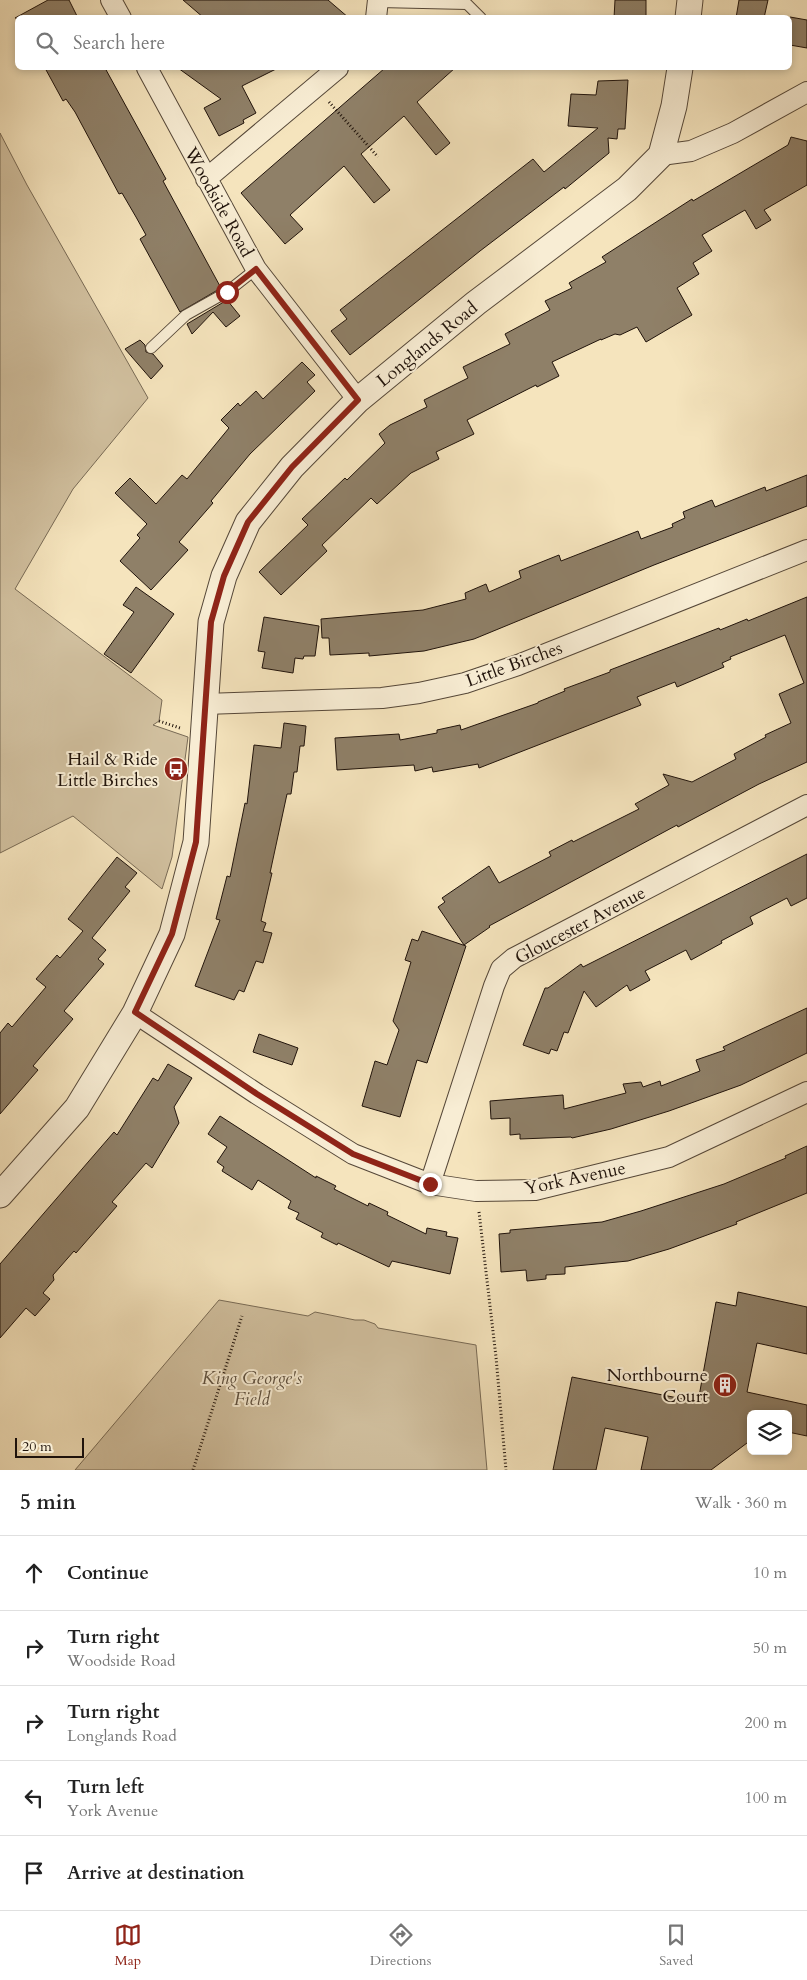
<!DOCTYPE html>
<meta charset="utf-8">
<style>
:root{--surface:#fff;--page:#f6f6f6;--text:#222;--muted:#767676;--line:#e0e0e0;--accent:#8f2418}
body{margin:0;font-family:Cardo,serif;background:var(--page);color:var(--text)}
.controls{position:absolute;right:15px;bottom:15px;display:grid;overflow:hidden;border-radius:8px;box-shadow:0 2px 8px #0003}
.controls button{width:45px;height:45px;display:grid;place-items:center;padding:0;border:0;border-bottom:1px solid var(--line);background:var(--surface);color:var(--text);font:25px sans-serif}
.scale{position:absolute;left:15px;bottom:12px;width:69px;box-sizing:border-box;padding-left:5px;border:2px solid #20130b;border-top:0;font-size:14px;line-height:18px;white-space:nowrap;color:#20130b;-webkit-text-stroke:4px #f8edd4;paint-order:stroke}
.stop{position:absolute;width:15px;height:15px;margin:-11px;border:4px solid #8f2418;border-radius:50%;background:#fff}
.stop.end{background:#8f2418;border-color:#fff;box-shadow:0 1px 5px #0008}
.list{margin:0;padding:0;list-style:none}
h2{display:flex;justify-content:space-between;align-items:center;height:65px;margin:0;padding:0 20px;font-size:21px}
h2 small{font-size:16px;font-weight:400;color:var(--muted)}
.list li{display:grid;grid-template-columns:32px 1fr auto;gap:15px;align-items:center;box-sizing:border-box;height:75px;padding:0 20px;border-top:1px solid var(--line)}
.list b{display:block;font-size:19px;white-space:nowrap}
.list p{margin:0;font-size:16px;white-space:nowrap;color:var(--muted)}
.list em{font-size:16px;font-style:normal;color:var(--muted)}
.icon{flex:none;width:28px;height:28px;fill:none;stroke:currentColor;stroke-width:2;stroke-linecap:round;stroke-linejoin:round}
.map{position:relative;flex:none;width:807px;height:1470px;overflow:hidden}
.search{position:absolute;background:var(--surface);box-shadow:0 2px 8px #0003;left:15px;right:15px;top:15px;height:55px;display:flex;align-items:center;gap:12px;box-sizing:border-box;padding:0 18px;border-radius:8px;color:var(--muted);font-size:19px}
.sheet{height:440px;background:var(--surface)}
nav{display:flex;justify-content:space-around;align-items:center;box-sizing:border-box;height:70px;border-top:1px solid var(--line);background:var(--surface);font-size:14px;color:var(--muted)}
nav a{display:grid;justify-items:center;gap:2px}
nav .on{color:var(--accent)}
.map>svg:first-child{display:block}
.green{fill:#d1c09f;stroke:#786a55}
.building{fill:#8f8068;stroke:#20130b}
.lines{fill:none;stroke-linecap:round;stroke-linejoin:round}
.service-casing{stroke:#554738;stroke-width:12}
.minor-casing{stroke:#554738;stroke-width:22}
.tertiary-casing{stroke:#554738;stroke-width:27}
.path{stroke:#20130b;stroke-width:3;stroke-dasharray:1 2.5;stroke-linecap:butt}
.service{stroke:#f8edd4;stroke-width:10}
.minor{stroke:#f8edd4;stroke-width:20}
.tertiary{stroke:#f8edd4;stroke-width:25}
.route{stroke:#8f2418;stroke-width:6}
.labels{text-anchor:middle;stroke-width:4;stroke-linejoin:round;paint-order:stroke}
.street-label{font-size:18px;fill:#20130b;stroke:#f8edd4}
.poi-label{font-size:18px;fill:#20130b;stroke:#f8edd4;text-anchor:end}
.park-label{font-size:18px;font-style:italic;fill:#5e503f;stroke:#f8edd4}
</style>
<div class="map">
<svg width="807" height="1470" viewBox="0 0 807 1470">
<rect width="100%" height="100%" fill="#f5e4bd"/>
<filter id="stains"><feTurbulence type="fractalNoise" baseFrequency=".004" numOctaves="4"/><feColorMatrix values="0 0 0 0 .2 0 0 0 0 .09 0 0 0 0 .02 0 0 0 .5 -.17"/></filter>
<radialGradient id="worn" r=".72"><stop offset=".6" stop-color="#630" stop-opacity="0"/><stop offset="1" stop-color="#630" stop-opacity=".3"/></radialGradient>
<path class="green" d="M0 133 27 185 148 398 73 489 15 589 162 700 159 721 153 725 188 737 172 857 162 889 73 816 0 853Z
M219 1300 308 1316 315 1312 355 1320H364L375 1324 378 1328 476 1345 487 1470H75Z"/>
<path class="building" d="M48 0H69L78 18H15Z
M183 0H328L349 18H204Z
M615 0H646V18H614Z
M739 0H768L764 18H736Z
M790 17 807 20V48L790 45Z
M45 68H105L166 179 163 181 221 288 180 312 140 239 146 235 136 217 122 193 119 194 75 112 66 99 63 101Z
M178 68H278L242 86 256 113 243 120 244 123 219 136 204 108 221 99Z
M385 68H455L417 102 450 143 436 155 404 116 361 154 390 190 374 203 344 166 290 215 303 229 285 244 241 193Z
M628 80 625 129H618L617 139 608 138 609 153 565 189 564 187 480 251 350 355 331 331 347 319 340 310 533 159 544 172 598 128 568 126 571 94 596 95 598 81Z
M791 137 807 141V185L764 210 771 220 756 229 745 210 702 235 712 251 693 263 699 274 677 288 692 315 646 342 637 327 620 335 615 334 601 340V339L552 362 559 376 537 387 536 385 467 420 474 434 436 452 439 459 411 473 377 504 371 498 322 545 327 551 281 595 259 572 308 525 302 519 345 478 347 480 385 443 379 434 390 425 427 407 424 400 468 378 463 367 510 344 505 334 550 310 545 301 572 288 569 283 606 262 602 257 692 199 693 201 788 145Z
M227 300 240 316 226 327 213 312 192 334 187 324Z
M140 340 145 345 146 352 153 354 163 366 151 379 125 349Z
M302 362 315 375 307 382 315 391 250 454 211 501 213 503 179 542 188 550 151 590 120 561 140 538 137 535 147 524 115 493 130 478 156 504 182 475 187 479 229 428 221 420 238 403 240 406 256 391 263 399Z
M807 475V506L654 565 474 639 424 651 369 656V653L330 655 329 638H322L321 619 423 610 466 599 465 593 486 584 489 592 521 578 519 571 559 555 561 561 638 531 641 539 673 527 672 524 685 518 683 512 712 500 715 507 765 487 766 491Z
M136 587 174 614 131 673 104 654 134 612 123 605Z
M807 597V762L759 784 678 827 677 825 625 853 489 926 490 927 464 945 438 907 445 902 442 898 489 866 499 883 551 856 549 852 572 840 573 842 639 809 635 804 669 785 663 774 692 782 736 759 734 754 766 737 765 735 791 723 779 694 804 683 785 635 730 657 731 659 722 663 724 667 677 687 675 682 637 697 641 705 479 768 478 764 433 772 432 767 415 771 414 765 337 770 335 738 399 734 400 740 437 733V730L460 725 461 730 538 703V702L565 691 564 689 610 672V670L719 628 720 630 747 619 748 621Z
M264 617 319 626 315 656H304L303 659 295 658 293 673 262 668 265 652 258 651Z
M284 723 306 726 304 746H300L297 772H294L291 794H287L270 873H272L261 921 266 923 263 931 272 933 263 963 256 961 244 992 239 990 234 1000 195 986 220 920 216 919 227 876 230 877 245 803 247 804 254 745 281 748Z
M807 854V898L791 906 787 898 750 917 753 924 721 941 722 943 691 960 686 950 645 971 650 980 630 991 627 985 596 1007 584 991 568 1033 564 1032 557 1051 551 1049 549 1054 523 1045 545 988H548L581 964 583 967Z
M117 857 137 873 125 887 130 891 92 938 106 950 98 959 104 964 64 1011 73 1019 33 1066 38 1070 0 1114V1033L8 1023 12 1027 46 987 36 979 57 955 60 958 83 931 68 919Z
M422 931 466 946 427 1063 417 1060 400 1117 362 1106 375 1061 387 1065 399 1030 393 1021 411 962 405 960 412 939 418 941Z
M807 1008V1053L741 1085 669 1111 611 1129 572 1138 571 1137 520 1139V1134L510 1135V1118L491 1119 490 1101 563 1095 564 1109 626 1093 623 1084 641 1082 643 1087 660 1081 661 1086 700 1071 696 1060 725 1050 723 1047Z
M259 1034 298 1048 292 1065 253 1052Z
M168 1064 192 1078 174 1107 179 1123 152 1168 146 1163 112 1202 117 1206 76 1253 74 1251 53 1275 54 1280 43 1293 50 1299 35 1316 26 1308 0 1338V1264L114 1132 117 1135 153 1078 158 1081Z
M220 1116 316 1178V1176L336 1186 334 1189 368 1206 369 1203 388 1212 387 1215 426 1234 427 1228 447 1232 446 1236 458 1238 450 1274 392 1261 389 1267 338 1243 337 1245 321 1237 323 1233 296 1219 299 1213 288 1208 291 1201 258 1180 252 1190 222 1171 224 1167 217 1162 227 1147 208 1134Z
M807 1146V1193L736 1222 737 1224 669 1249 628 1261 565 1267V1274L546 1275V1279L527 1281 526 1270 501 1272 499 1234 510 1233V1230L602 1222 641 1211 724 1184 786 1158 785 1156Z
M738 1292 807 1307V1354L757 1343 747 1392 807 1405V1436L788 1432V1414H751V1440L711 1470H641L648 1437 605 1428 596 1470H553L572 1377 698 1402 716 1302 736 1306Z"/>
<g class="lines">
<g class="service-casing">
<path id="service" d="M379 2 467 4 481 18
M151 348 186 315 227 292 256 269"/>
</g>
<g class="minor-casing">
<path id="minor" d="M111 0 121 18
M376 18 378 0
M147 68 256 269 358 400
M661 155 691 151 733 133 807 92
M206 179 338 68
M205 704 382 698 419 693 465 683 518 665 807 550
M135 1013 257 1094 353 1154 430 1184 476 1191 535 1190 669 1157 807 1092
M430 1184 494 986 501 969 514 958 807 805"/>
</g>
<g class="tertiary-casing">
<path id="tertiary" d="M688 18 690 0
M0 1195 77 1108 135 1013 172 934 196 842 211 622 224 576 248 522 292 467 358 400 476 303 627 189 661 155 674 106 680 68"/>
</g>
<path class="path" d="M329 102 378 157
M159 721 180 728
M479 1212 496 1357 506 1470
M193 1470 242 1316"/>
<use href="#service" class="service"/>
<use href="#minor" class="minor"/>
<use href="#tertiary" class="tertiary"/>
</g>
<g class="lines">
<path class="route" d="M227 292 256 269 358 400 292 467 248 522 224 576 211 622 196 842 172 934 135 1012 257 1094 353 1154 430 1184"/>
</g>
<defs>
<g id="bus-disc" transform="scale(1.25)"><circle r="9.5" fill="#8f2418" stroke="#f8edd4"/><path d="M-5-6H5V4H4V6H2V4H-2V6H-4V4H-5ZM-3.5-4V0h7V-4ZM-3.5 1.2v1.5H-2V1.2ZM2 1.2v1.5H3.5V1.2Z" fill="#fff"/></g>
<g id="building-disc" transform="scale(1.25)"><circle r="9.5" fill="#8f2418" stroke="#f8edd4"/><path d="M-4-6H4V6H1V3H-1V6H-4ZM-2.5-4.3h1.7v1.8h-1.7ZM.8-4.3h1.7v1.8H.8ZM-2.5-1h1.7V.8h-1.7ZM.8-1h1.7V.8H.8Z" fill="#fff"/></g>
</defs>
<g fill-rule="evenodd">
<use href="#bus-disc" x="176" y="769"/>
<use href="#building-disc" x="725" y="1385"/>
</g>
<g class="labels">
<g class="street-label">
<text transform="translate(219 202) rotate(61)" y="6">Woodside Road</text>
<text transform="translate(427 344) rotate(-39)" y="6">Longlands Road</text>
<text transform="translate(514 664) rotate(-20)" y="6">Little Birches</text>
<text transform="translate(580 925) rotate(-28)" y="6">Gloucester Avenue</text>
<text transform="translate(575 1178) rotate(-12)" y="6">York Avenue</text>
</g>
<g class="poi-label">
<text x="158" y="765">Hail &amp; Ride<tspan x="158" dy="21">Little Birches</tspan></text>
<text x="708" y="1381">Northbourne<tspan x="708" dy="21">Court</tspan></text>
</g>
<g class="park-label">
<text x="252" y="1384">King George's<tspan x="252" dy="21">Field</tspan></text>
</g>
</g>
<rect width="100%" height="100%" filter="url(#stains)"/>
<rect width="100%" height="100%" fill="url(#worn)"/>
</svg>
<div class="controls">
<button><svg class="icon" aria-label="layers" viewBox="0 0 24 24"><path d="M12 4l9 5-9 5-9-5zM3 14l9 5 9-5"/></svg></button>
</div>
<div class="scale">20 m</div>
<div class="stop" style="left:227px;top:292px"></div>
<div class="stop end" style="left:430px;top:1184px"></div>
<div class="search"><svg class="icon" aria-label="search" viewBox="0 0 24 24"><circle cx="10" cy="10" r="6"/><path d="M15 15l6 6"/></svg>Search here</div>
</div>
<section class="sheet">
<h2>5 min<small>Walk · 360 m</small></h2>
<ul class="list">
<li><svg class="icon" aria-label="ahead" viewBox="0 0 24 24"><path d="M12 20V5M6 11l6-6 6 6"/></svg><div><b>Continue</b></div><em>10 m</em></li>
<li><svg class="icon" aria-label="right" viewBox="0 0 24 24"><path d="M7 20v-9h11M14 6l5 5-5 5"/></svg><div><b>Turn right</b><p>Woodside Road</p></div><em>50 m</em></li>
<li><svg class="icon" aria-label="right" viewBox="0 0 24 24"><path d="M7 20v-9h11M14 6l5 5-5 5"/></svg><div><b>Turn right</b><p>Longlands Road</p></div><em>200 m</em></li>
<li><svg class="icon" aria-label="left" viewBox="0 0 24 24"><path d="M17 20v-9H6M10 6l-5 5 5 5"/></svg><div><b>Turn left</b><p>York Avenue</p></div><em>100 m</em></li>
<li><svg class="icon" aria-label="arrive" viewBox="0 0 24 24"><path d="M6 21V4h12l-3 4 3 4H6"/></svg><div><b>Arrive at destination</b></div></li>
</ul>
</section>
<nav>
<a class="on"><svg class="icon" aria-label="map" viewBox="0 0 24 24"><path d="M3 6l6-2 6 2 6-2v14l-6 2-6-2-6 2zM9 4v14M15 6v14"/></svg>Map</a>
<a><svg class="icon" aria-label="directions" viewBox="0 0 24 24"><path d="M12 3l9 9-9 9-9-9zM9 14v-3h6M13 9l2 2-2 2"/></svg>Directions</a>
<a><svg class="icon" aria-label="saved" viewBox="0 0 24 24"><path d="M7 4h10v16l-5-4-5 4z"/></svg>Saved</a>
</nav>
